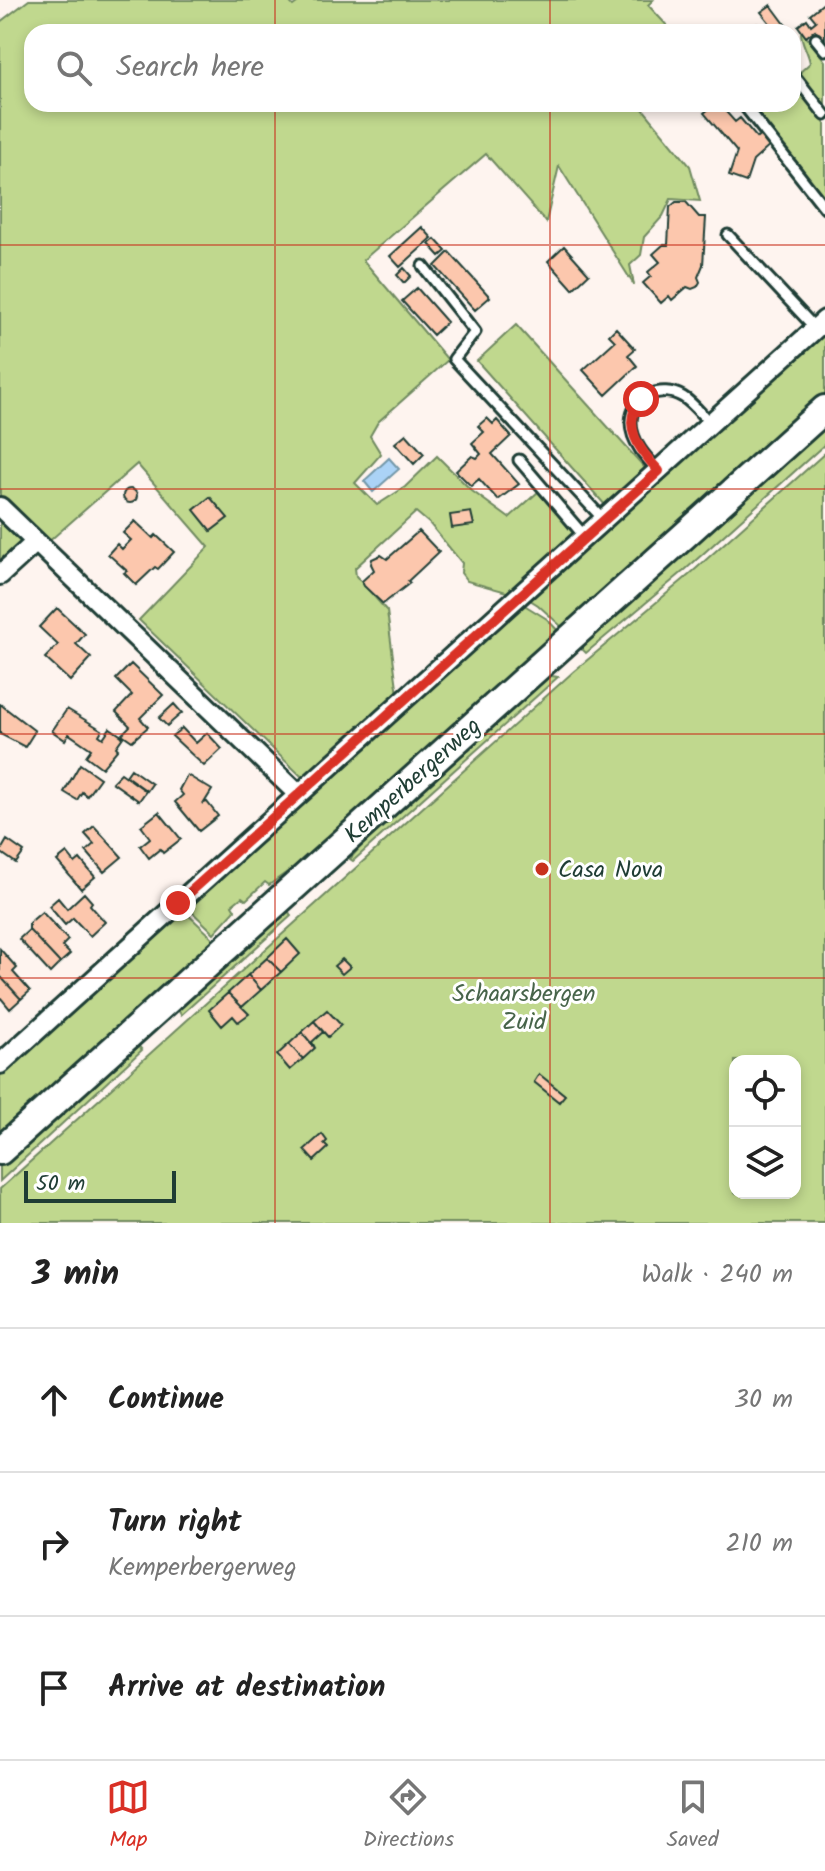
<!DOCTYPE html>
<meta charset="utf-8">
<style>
:root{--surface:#fff;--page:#f2f2f2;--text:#222;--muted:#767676;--line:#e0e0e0;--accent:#d93025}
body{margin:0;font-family:Kalam,sans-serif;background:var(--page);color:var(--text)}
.controls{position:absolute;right:24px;bottom:24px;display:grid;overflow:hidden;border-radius:16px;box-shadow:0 4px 12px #0003}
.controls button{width:72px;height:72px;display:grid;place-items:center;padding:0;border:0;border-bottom:2px solid var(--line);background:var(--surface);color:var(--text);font:40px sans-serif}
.scale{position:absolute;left:24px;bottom:20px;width:152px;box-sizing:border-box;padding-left:8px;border:4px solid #1f3d34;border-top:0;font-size:22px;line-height:28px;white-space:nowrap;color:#1f3d34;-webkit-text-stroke:6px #fff;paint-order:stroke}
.stop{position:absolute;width:24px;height:24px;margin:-18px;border:6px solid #d93025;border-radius:50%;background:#fff}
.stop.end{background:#d93025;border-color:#fff;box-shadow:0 2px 8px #0008}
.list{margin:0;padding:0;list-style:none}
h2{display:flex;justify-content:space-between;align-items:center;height:104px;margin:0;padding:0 32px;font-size:34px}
h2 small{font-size:26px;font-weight:400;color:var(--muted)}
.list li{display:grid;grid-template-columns:52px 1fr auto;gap:24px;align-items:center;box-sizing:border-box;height:144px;padding:0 32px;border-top:2px solid var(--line)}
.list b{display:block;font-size:30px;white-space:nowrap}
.list p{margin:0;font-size:26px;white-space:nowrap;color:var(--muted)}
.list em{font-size:26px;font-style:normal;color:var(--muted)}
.icon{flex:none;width:44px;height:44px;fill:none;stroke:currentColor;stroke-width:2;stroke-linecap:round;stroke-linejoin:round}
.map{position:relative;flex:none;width:825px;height:1223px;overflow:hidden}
.search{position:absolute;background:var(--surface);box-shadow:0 4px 12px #0003;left:24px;right:24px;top:24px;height:88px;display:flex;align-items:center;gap:20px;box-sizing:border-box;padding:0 28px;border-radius:24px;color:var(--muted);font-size:30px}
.sheet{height:536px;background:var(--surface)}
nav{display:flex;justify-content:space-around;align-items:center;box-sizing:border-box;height:112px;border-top:2px solid var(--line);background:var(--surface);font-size:22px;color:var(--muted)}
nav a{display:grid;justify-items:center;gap:4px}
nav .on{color:var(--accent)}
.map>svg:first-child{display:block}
.green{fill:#c0d88e;stroke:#708a61;stroke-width:2;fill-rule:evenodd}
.water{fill:#abd3f6;stroke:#7397a8;stroke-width:2}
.building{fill:#fcc7ad;stroke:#1f3d34;stroke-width:2}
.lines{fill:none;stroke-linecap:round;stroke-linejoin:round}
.lane-casing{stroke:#1f3d34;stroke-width:15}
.street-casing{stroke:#1f3d34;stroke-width:24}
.secondary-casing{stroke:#1f3d34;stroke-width:32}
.lane{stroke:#fff;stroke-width:9}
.street{stroke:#fff;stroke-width:18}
.secondary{stroke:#fff;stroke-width:26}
.route{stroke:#d93025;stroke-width:10}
.grid{fill:none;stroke:#c8321e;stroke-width:2;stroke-opacity:0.55}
.poi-dot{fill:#c8321e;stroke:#fff;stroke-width:3}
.labels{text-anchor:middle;stroke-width:6;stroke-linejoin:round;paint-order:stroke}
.street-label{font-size:24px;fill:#1f3d34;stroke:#fff}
.poi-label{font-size:24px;fill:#1f3d34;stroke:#fff;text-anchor:start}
.park-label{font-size:24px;fill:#47644a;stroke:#fff}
</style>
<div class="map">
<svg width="825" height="1223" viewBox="0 0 825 1223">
<rect width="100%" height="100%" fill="#fef4ef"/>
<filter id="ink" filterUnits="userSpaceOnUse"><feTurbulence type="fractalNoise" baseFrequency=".0125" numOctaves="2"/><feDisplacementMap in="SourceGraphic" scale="16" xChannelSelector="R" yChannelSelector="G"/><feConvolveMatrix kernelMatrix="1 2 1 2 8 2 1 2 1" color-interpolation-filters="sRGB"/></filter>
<g filter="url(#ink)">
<path class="green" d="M29 0H288L293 6 301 0H653L648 5 672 31 32 32V104H639L690 166 700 201 671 199 663 216 644 237 641 255 630 265 634 285 559 166 546 222 486 154 363 260 448 360 378 422 370 436 381 454 355 483 377 505 405 487 437 456 472 491 509 518 538 492 576 534 510 593 467 581 461 573 462 563 430 524 416 512 355 568 356 576 387 611 398 695 307 776H301L139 620 209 547 137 464 46 544 0 500V22Z
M801 30 825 61V106L799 73 810 63C808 50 800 42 801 30Z
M793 82 825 124V206L795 169 755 111 763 104H793Z
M516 325 646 469 606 506 477 361Z
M825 329V394L795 421 563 628 538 605 527 598Z
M825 423V444L685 570 586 653 578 645Z
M825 453V1223H0V1189L573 672 689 575ZM735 1061H795V1193H735Z
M0 515 21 537V546L0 563Z
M521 603 547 619 559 632 319 849 269 885 265 882 246 900 242 897 232 905 235 910 214 933 186 906Z
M545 675 558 677 353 861 350 859 386 816Z
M182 909 214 939 190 964 0 1136V1074Z
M288 910 291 916 181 1015 176 1006 269 922Z
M135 1042 142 1050 0 1181V1164Z"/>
<path class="water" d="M389 458 399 469 373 492 364 481Z"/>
<path class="building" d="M825 2V43L815 30 806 37 798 26 807 19 811 25 816 21 810 14Z
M771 5 791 32H777L761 12Z
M757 24 762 31 770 24 776 31 746 32Z
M715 104H719L735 122 740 118 757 138 762 134 771 145 753 161 746 182 729 176 737 152 704 113Z
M676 202H686L699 217H706L703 265 698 277 700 282 697 287 692 289 687 287 672 300 669 296 661 303 643 283 651 276 648 272 660 262 653 254 663 245H668L670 207Z
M422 227 432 238 400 267 390 256Z
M435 239 446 251 440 256 429 244Z
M564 246 589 274 573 289 548 261Z
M449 252 490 297 475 310 435 266Z
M404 268 411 276 404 283 397 275Z
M417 288 447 322 433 335 402 301Z
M616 328 635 349 628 355 637 366 606 395 583 370 615 341 609 335Z
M487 418 493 424 497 420 511 436 492 454 519 484 498 500 479 479 471 486 456 471 472 456 477 458 481 454 472 443 484 432 478 426Z
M406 434 424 454 414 464 395 443Z
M123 496a7 7 0 1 1 14 0a7 7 0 1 1-14 0Z
M210 497 228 518 211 531 194 510Z
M471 512 474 525 452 528 450 515Z
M135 521 153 538 156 535 174 552 158 569 155 567 136 585 124 573 127 571 108 554 117 544 122 549 131 540 123 533Z
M419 531 439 552 408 581 410 583 383 604 364 586 362 581 374 570 371 564 372 559 381 555 387 559Z
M57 608 85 634 76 644 91 658 70 681 45 658 58 645 39 627Z
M131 664 163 695 140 718 148 727 132 741 122 734 130 726 116 712 132 695 116 679Z
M0 704 35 731 25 747 0 734Z
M174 704 182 713 167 726 159 718Z
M67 709 102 730 99 735 103 738 110 728 123 737 116 747 118 749 102 768 86 756 91 749 69 734 65 740 52 731Z
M182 728 196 743 207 733 222 749 204 766 172 736Z
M80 764 100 778 87 796 82 792 77 800 64 792Z
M131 769 152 784 147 791 126 776Z
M121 773 146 791 139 801 112 782Z
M187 775 212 790 204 803 207 802 218 816 199 831 175 802 183 795 179 790Z
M159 812 181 839 163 853 160 849 149 858 140 846 150 838 141 826Z
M94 826 122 857 104 872 86 851 94 844 85 834Z
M7 840 24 852 16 863 0 852Z
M67 853 75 863 80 859 95 877 81 889 57 861Z
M84 893 92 902 90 905 105 922 90 936 73 918 65 925 49 906 58 898 67 909Z
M42 912 68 940 62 946 70 954 60 963 29 930V923Z
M29 930 60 963 50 973 19 939Z
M287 939 300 954 281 972 267 958Z
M0 949 17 968 13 972 30 991 21 999 0 976Z
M267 958 281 972 261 990 248 975Z
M342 959 350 967 342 974 334 966Z
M248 975 261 990 242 1007 228 993Z
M0 976 21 999 10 1009 0 997Z
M228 993 249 1014 238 1022 233 1016 222 1026 209 1010Z
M327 1010 341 1025 328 1037 314 1021Z
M314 1021 323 1032 312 1042 315 1048 302 1032Z
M302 1032 315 1048 303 1059 289 1044Z
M289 1044 303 1059 290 1070 277 1055Z
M539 1074 565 1095 559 1102 534 1082Z
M322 1134 327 1141 324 1144 328 1148 314 1161 304 1150Z"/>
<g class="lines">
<g class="lane-casing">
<path id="lane" d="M816 39 825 50
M793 74 825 115
M743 104 825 208
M728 235 815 328
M423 266 475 332 454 359 604 520
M519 460 585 537
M659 471C646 458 631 442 631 422 632 396 661 384 683 397 693 403 702 415 710 423"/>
</g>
<g class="street-casing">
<path id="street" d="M0 507 298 794
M0 575 36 542
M0 1064 825 320"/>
</g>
<g class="secondary-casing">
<path id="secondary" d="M0 1151 825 409"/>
</g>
<use href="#lane" class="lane"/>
<use href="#street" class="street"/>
<use href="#secondary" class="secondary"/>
</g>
</g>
<g class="lines" filter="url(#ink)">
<path class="route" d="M178 903 659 471C640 451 620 425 641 399"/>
</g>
<path class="grid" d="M275 0V32M550 0V32M275 104V1223M550 104V1223M0 245H825M0 489H825M0 734H825M0 978H825"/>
<circle class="poi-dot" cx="542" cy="869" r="8"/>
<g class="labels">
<g class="street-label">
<text transform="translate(412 780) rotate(-42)" y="8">Kemperbergerweg</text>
</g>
<g class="poi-label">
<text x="558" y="877">Casa Nova</text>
</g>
<g class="park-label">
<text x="524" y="1001">Schaarsbergen<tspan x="524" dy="28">Zuid</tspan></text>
</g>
</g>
</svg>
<div class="controls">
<button><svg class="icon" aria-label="locate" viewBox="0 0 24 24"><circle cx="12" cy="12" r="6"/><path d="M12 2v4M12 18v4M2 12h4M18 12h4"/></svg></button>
<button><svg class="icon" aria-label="layers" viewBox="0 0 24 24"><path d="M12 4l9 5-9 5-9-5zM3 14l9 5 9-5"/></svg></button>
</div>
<div class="scale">50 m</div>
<div class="stop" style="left:641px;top:399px"></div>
<div class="stop end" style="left:178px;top:903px"></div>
<div class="search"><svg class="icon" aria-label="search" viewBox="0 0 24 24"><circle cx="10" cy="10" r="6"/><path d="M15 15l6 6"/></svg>Search here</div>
</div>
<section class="sheet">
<h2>3 min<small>Walk · 240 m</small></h2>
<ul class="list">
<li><svg class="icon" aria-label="ahead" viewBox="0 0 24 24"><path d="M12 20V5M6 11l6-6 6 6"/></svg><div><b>Continue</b></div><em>30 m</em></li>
<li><svg class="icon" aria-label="right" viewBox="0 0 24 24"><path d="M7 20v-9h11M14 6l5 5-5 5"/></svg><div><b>Turn right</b><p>Kemperbergerweg</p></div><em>210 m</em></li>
<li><svg class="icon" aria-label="arrive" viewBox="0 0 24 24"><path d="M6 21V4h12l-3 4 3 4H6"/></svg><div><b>Arrive at destination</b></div></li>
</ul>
</section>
<nav>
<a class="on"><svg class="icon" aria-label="map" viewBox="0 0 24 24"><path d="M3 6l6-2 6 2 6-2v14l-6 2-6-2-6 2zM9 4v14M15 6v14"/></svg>Map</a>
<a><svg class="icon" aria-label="directions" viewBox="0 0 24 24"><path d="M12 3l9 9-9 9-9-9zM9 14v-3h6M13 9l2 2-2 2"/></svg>Directions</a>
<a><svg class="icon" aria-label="saved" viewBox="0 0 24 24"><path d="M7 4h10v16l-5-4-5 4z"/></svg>Saved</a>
</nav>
